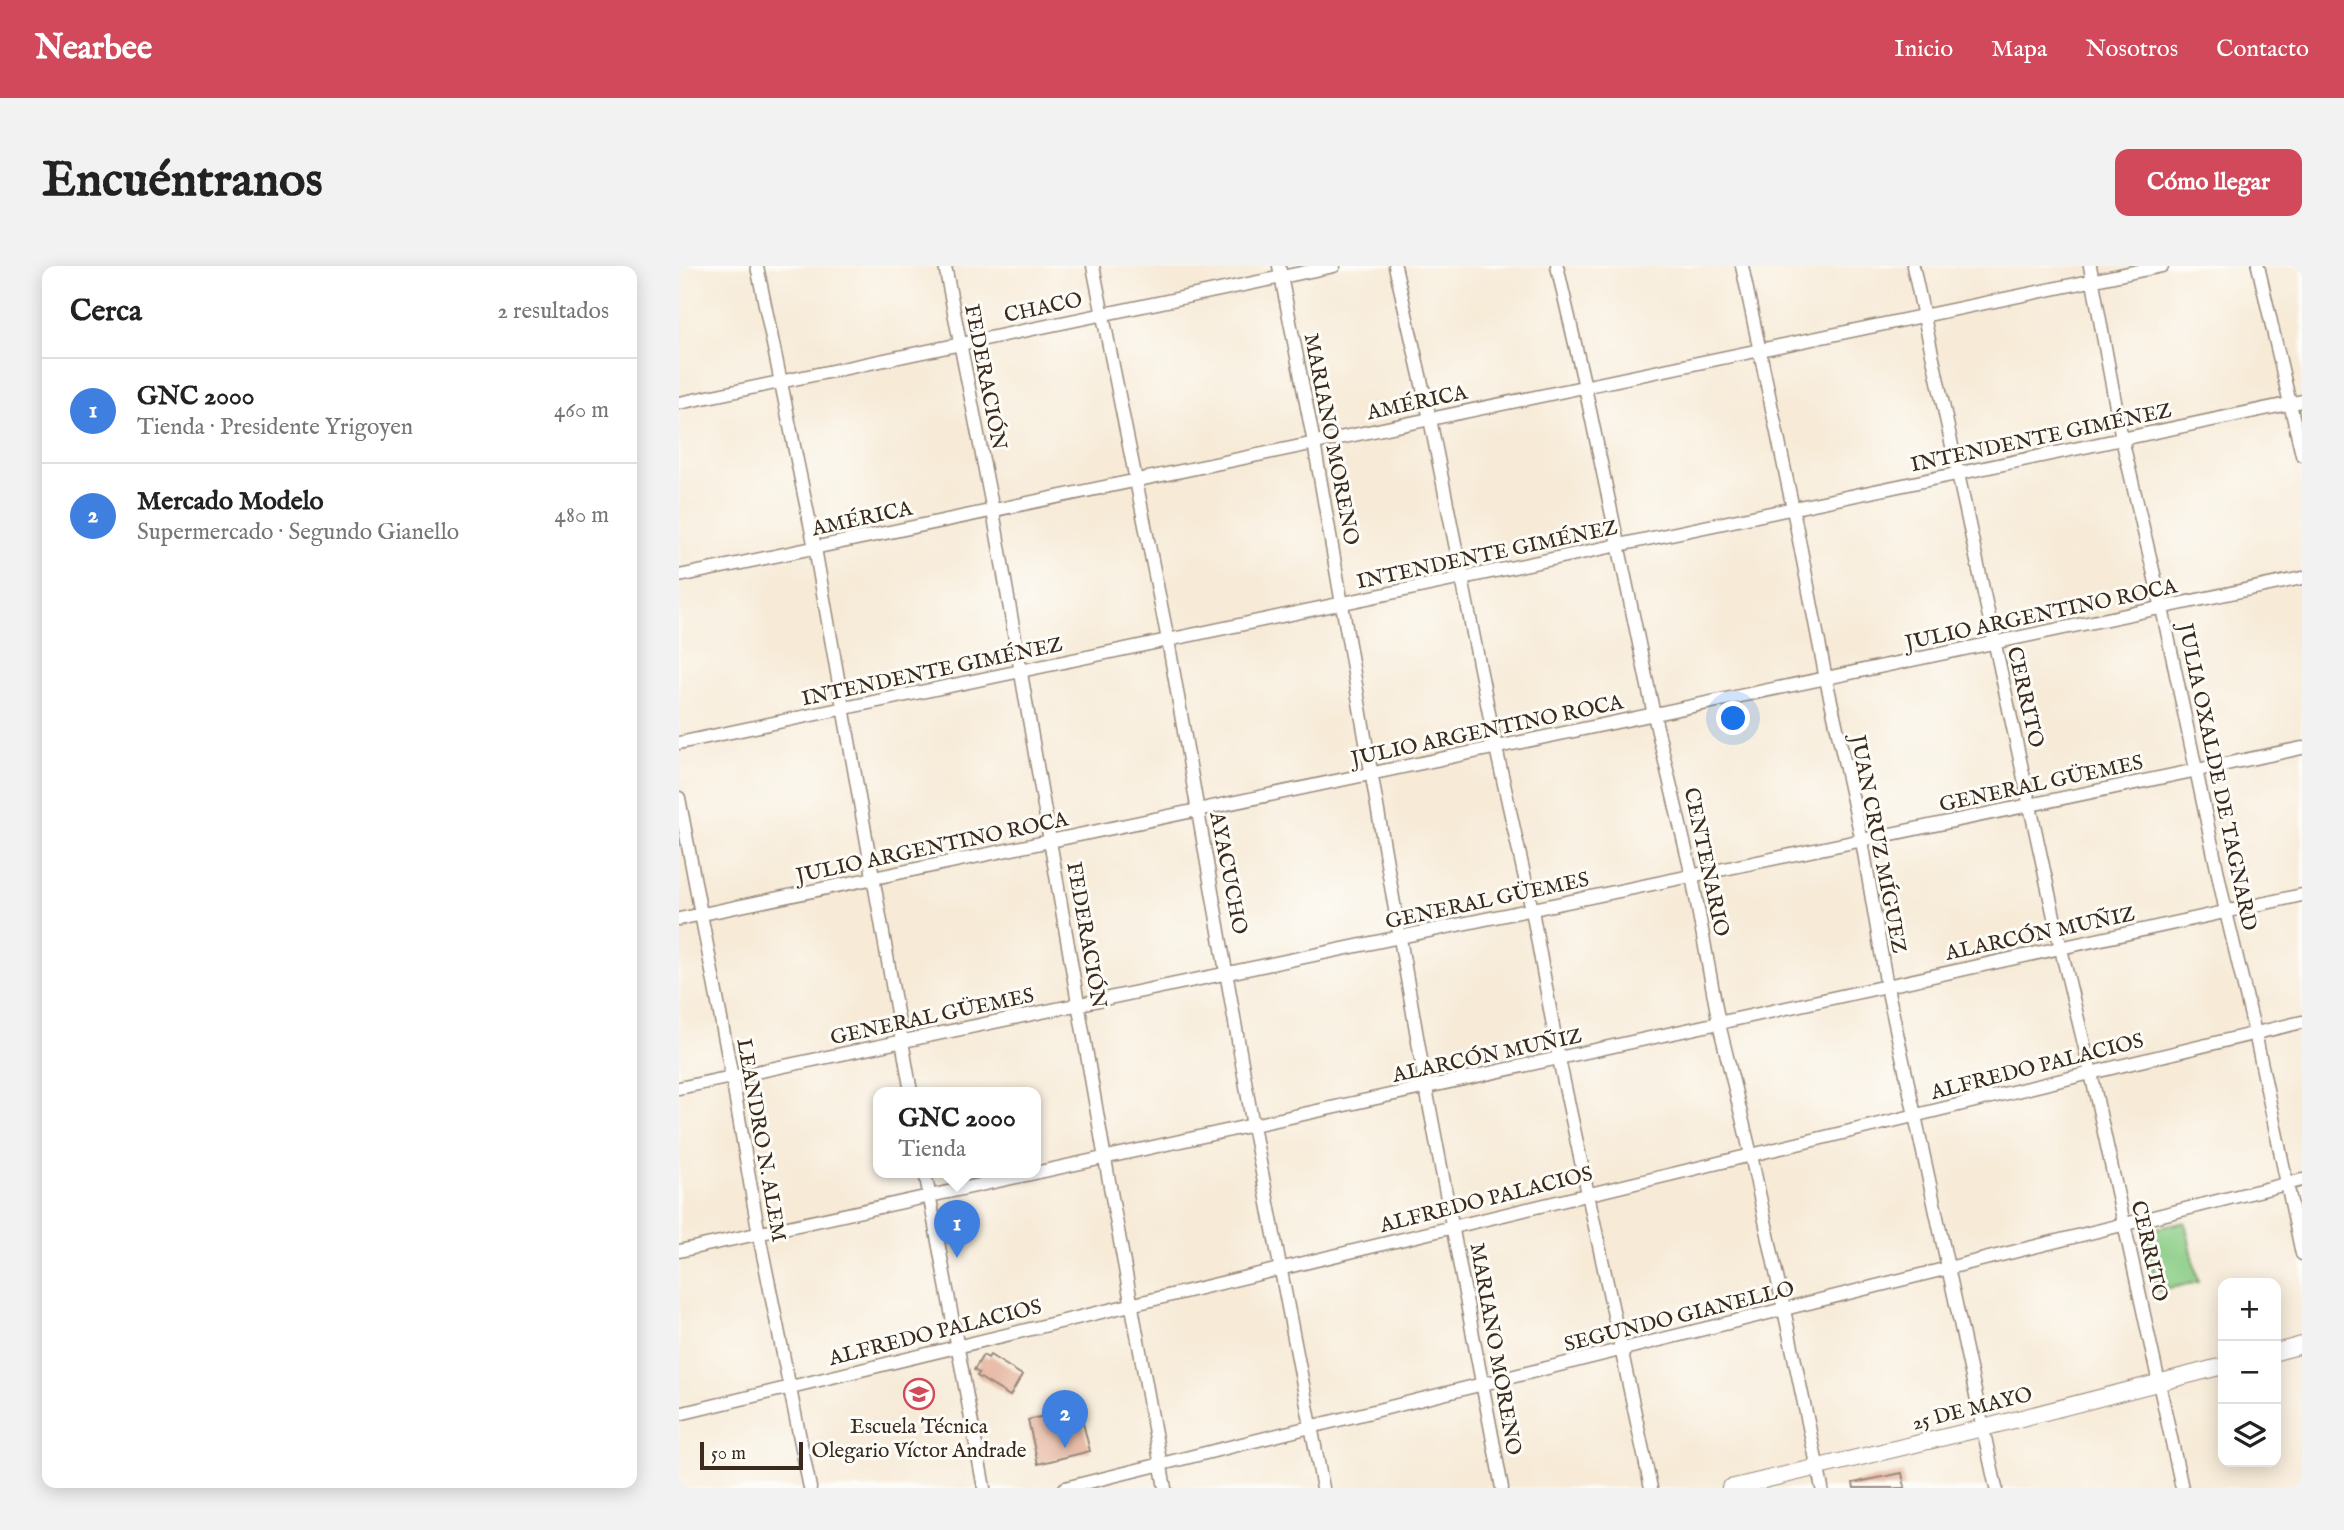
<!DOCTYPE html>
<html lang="es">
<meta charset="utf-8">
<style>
:root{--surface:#fff;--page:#f2f2f2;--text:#222;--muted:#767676;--line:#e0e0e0;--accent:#d1495b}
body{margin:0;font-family:"IM FELL English",serif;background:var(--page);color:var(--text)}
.controls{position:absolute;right:21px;bottom:21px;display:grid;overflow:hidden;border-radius:14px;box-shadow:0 4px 18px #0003}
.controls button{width:63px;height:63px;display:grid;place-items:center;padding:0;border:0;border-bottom:2px solid var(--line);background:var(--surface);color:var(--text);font:35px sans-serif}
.scale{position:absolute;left:21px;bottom:18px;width:103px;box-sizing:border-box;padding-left:7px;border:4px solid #3b2a1e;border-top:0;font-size:19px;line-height:24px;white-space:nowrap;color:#3b2a1e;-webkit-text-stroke:5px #fdfcf7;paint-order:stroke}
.you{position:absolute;left:1055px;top:453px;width:24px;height:24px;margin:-18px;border:5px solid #fff;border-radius:50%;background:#1a73e8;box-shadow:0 0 0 10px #1a73e833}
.badge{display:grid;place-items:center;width:46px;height:46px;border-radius:50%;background:var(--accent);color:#fff;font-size:23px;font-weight:700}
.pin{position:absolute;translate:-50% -58px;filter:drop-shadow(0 2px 4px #0008)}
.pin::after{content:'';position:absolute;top:37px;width:24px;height:21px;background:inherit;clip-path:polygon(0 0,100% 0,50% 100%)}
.popup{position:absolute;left:194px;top:821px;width:168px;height:91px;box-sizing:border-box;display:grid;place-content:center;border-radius:14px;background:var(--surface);filter:drop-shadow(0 2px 5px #0005);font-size:23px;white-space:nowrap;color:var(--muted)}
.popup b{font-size:26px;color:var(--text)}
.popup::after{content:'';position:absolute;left:50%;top:100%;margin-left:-14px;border:14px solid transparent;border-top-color:var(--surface)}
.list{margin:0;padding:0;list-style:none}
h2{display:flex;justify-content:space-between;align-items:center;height:91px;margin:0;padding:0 28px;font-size:30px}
h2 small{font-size:23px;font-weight:400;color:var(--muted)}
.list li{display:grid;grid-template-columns:46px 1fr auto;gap:21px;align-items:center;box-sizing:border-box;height:105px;padding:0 28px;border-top:2px solid var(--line)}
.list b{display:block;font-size:26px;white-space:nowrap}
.list p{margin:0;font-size:23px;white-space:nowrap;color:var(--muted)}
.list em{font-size:23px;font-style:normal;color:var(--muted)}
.icon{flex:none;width:38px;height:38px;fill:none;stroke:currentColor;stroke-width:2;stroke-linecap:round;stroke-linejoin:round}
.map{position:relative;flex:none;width:1623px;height:1222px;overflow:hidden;border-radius:14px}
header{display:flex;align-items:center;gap:42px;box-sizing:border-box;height:98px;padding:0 35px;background:var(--accent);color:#fff}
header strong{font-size:33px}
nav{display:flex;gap:38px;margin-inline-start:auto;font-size:24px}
.intro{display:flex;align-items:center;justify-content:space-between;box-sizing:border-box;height:168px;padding:0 42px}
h1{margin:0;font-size:49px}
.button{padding:18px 32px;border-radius:14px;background:var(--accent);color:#fff;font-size:24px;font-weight:700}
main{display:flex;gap:42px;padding:0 42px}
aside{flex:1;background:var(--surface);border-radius:14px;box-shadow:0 4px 18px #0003}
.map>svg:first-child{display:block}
.pitch{fill:#8acd86;stroke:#627c52;stroke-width:2}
.building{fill:#e4b09a}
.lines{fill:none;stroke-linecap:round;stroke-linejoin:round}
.minor-casing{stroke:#998a7b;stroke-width:15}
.tertiary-casing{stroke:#998a7b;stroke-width:18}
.minor{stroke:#fff;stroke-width:12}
.tertiary{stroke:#fff;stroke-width:16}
.labels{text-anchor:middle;stroke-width:6;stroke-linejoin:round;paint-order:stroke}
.street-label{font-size:21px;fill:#3b2a1e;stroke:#fdfcf7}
.poi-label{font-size:21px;fill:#3b2a1e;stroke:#fdfcf7}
</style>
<header>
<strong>Nearbee</strong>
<nav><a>Inicio</a><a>Mapa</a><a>Nosotros</a><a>Contacto</a></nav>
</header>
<div class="intro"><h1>Encuéntranos</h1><a class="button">Cómo llegar</a></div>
<main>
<aside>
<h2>Cerca<small>2 resultados</small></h2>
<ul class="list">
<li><span class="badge" style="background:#3f7fe0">1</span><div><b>GNC 2000</b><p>Tienda · Presidente Yrigoyen</p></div><em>460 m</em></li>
<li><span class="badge" style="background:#3f7fe0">2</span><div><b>Mercado Modelo</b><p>Supermercado · Segundo Gianello</p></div><em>480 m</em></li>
</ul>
</aside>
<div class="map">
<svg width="1623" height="1222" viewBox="0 0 1623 1222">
<rect width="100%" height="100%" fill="#fdfcf7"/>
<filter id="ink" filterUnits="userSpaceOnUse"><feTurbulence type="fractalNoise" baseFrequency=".0143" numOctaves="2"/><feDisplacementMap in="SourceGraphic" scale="14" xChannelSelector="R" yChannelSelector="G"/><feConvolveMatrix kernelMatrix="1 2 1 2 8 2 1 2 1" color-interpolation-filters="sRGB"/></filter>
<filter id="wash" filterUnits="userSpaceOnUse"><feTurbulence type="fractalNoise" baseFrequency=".00686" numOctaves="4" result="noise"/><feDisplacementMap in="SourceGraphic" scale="28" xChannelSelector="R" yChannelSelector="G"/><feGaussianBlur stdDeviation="1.57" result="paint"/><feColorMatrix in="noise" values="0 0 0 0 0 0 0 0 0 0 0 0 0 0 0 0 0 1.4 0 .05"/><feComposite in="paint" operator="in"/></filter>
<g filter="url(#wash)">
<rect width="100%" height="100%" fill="#f7ebd8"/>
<path class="pitch" d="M1506 956 1519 1016 1478 1025 1464 965Z"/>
<g id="blocks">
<path class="building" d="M304 1089 309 1092 311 1089 343 1109 331 1130 298 1110 300 1107 295 1104Z
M400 1141 411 1185 359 1198 349 1154Z
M1223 1207 1226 1222H1175L1174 1217Z"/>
</g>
</g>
<g filter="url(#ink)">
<use href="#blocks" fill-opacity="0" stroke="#998a7b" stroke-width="2"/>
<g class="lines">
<g class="minor-casing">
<path id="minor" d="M78 0 136 282 232 826
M266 0 314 245 426 893 486 1222
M414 0 489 374 574 860 644 1222
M600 0 635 177 747 822 823 1222
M716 0 751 153 817 482 853 644 880 793 972 1222
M878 0 906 121 975 449 1013 610 1040 758 1072 889 1143 1222
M1063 0 1114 243 1147 413 1183 575 1208 721 1317 1222
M1234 0 1382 683 1412 807 1503 1222
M1411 0 1443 173 1483 342 1547 646 1576 767 1623 988
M1579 0 1623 189
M0 137 655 0
M0 310 1483 0
M0 477 1623 135
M0 532 53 811 80 969 131 1222
M0 653 1623 312
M0 822 1623 482
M246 906 305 1222
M0 985 1623 629
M0 1148 1623 756
M386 1222 1623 914"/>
</g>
<g class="tertiary-casing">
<path id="tertiary" d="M1597 1086 1623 1079
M1051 1222 1304 1162 1544 1100"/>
</g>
<use href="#minor" class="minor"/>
<use href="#tertiary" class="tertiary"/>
</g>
</g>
<defs>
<g id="school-ring" transform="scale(1.575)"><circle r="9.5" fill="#fdfcf7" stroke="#d1495b" stroke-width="1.5"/><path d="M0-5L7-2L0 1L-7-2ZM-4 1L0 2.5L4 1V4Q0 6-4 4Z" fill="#d1495b"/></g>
</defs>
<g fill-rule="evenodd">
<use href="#school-ring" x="240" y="1128"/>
</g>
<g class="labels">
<g class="street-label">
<text transform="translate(364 41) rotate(-12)" y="7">CHACO</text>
<text transform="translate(307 111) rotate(79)" y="7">FEDERACIÓN</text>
<text transform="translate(738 136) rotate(-12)" y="7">AMÉRICA</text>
<text transform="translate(1362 171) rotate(-12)" y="7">INTENDENTE GIMÉNEZ</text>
<text transform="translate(653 173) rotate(79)" y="7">MARIANO MORENO</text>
<text transform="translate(183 252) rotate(-12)" y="7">AMÉRICA</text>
<text transform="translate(808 288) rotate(-12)" y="7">INTENDENTE GIMÉNEZ</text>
<text transform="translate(1362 348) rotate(-12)" y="7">JULIO ARGENTINO ROCA</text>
<text transform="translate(253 405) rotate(-12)" y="7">INTENDENTE GIMÉNEZ</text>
<text transform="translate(1347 431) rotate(77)" y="7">CERRITO</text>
<text transform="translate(808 464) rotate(-12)" y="7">JULIO ARGENTINO ROCA</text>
<text transform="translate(1539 511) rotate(78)" y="7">JULIA OXALDE DE TAGNARD</text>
<text transform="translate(1362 517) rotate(-12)" y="7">GENERAL GÜEMES</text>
<text transform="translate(1200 578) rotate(79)" y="7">JUAN CRUZ MÍGUEZ</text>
<text transform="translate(253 581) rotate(-12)" y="7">JULIO ARGENTINO ROCA</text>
<text transform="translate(1028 596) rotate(78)" y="7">CENTENARIO</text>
<text transform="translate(550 607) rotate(79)" y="7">AYACUCHO</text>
<text transform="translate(808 634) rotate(-12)" y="7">GENERAL GÜEMES</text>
<text transform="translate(1361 667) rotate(-12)" y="7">ALARCÓN MUÑIZ</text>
<text transform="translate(408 669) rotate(80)" y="7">FEDERACIÓN</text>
<text transform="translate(253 750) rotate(-12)" y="7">GENERAL GÜEMES</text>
<text transform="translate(808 789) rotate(-12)" y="7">ALARCÓN MUÑIZ</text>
<text transform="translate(1358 800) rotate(-14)" y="7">ALFREDO PALACIOS</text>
<text transform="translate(83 874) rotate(80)" y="7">LEANDRO N. ALEM</text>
<text transform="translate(807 933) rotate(-14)" y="7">ALFREDO PALACIOS</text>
<text transform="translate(1471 985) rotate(77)" y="7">CERRITO</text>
<text transform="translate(1000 1050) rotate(-14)" y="7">SEGUNDO GIANELLO</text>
<text transform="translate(256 1066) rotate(-14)" y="7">ALFREDO PALACIOS</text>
<text transform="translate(817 1083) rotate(80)" y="7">MARIANO MORENO</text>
<text transform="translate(1293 1142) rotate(-14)" y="7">25 DE MAYO</text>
</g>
<g class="poi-label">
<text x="240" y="1167">Escuela Técnica<tspan x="240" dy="24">Olegario Víctor Andrade</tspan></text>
</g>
</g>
</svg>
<div class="controls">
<button>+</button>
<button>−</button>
<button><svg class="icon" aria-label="layers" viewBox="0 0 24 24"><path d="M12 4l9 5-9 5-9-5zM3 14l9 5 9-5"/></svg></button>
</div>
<div class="scale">50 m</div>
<div class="you"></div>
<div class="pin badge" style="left:278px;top:992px;background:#3f7fe0">1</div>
<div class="popup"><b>GNC 2000</b>Tienda</div>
<div class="pin badge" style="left:386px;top:1182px;background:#3f7fe0">2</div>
</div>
</main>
